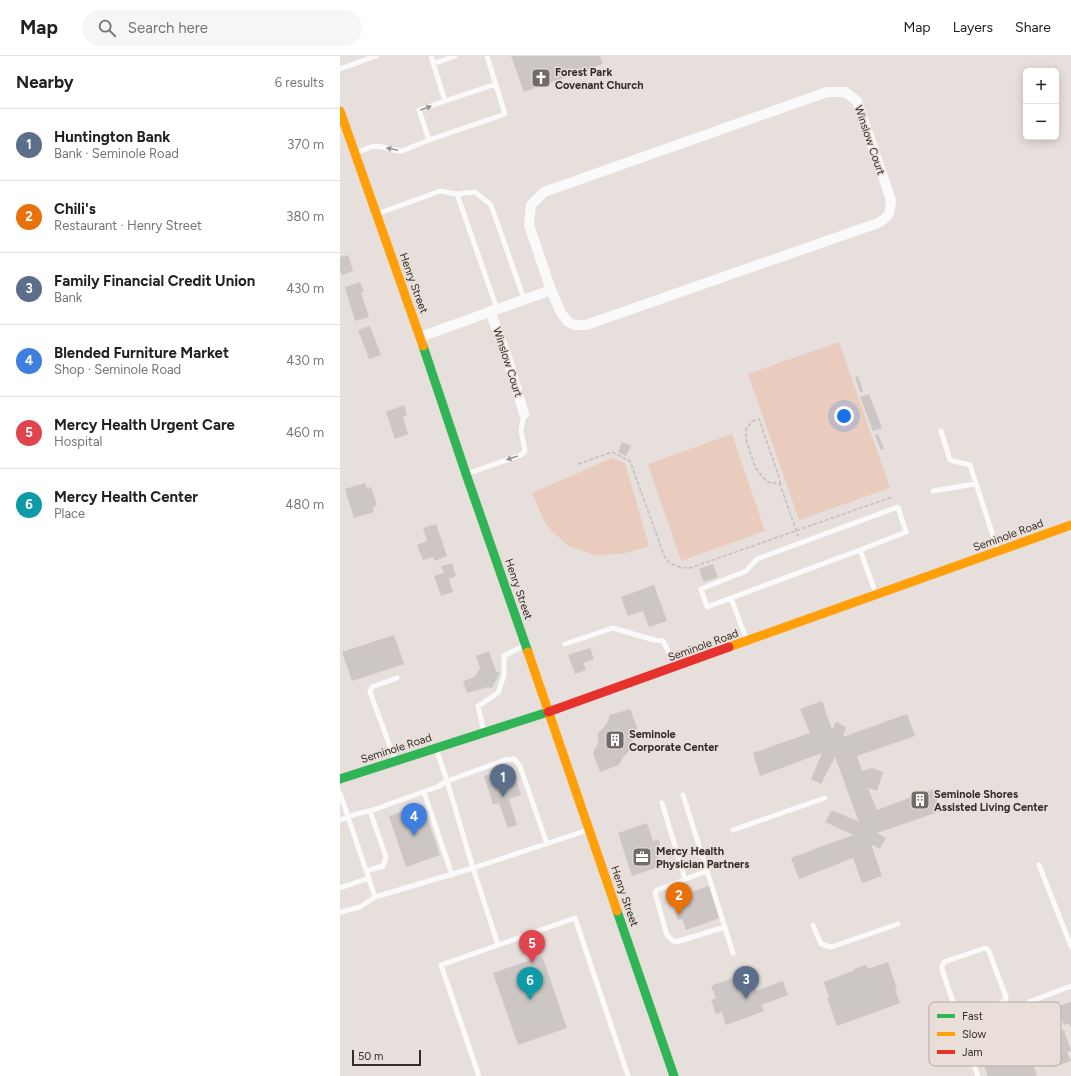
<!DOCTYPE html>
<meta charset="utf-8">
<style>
:root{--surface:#fff;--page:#f6f6f6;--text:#202124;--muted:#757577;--line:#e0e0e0;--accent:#ea580c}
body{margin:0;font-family:Figtree,sans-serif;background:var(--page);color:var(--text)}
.controls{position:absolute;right:12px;top:12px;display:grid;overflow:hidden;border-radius:6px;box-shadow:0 2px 10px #0003}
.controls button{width:36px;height:36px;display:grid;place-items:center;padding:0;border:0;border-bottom:1px solid var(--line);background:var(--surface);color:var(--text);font:20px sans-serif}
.scale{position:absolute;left:12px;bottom:10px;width:69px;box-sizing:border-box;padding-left:4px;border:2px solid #322d2b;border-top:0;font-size:11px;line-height:14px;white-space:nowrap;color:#322d2b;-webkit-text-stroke:3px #eaded8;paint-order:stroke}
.you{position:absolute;left:504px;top:360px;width:14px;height:14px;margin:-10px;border:3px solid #fff;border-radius:50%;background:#1a73e8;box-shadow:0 0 0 6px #1a73e833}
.badge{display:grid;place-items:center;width:26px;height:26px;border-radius:50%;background:var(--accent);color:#fff;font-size:13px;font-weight:700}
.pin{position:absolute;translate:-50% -33px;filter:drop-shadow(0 1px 2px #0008)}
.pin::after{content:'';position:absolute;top:21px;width:14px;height:12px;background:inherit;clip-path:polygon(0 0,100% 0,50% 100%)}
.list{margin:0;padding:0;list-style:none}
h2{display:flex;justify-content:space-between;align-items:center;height:52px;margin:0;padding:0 16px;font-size:17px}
h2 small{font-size:13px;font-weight:400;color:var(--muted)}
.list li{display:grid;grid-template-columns:26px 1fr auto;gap:12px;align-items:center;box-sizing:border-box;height:72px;padding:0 16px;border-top:1px solid var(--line)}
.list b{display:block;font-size:15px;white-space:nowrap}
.list p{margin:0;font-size:13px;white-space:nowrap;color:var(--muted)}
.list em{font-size:13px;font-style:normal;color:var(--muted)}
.icon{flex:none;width:22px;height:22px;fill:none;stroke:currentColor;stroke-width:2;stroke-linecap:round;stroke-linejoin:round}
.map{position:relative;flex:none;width:731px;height:1020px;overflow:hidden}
header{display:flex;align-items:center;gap:24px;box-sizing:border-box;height:56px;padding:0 20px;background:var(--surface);border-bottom:1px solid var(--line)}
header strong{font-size:19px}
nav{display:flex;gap:22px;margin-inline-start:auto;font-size:14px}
.search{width:280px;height:36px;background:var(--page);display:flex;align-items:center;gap:10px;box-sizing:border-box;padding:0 14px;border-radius:22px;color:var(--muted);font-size:15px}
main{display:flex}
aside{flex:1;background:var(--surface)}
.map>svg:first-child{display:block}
.green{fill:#e9ccbd}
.building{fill:#ccc7c5}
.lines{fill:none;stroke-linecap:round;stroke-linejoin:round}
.path{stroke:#c2bfbe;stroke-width:1.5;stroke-dasharray:4 2;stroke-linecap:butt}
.lane{stroke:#fbfafa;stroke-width:5}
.street{stroke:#fbfafa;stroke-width:10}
.fast{stroke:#30b455;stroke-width:9}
.slow{stroke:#ff9f0a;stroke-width:9}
.jam{stroke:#e5322d;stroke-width:9}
.oneway{fill:#969492}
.labels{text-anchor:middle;stroke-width:3;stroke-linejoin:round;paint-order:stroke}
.poi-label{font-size:11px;font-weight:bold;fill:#322d2b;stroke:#eaded8;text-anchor:start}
.street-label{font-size:11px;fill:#322d2b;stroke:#eaded8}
.key{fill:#eaded8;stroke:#b3a9a4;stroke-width:1}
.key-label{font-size:11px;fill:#322d2b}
</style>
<header>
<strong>Map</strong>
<div class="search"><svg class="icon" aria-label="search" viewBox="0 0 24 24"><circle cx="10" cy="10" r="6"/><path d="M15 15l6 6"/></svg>Search here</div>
<nav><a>Map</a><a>Layers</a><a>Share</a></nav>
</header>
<main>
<aside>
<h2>Nearby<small>6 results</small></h2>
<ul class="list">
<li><span class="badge" style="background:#5c6f8a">1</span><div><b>Huntington Bank</b><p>Bank · Seminole Road</p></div><em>370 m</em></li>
<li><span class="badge" style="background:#e8710a">2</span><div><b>Chili's</b><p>Restaurant · Henry Street</p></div><em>380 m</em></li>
<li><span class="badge" style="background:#5c6f8a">3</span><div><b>Family Financial Credit Union</b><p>Bank</p></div><em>430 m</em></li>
<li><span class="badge" style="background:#3f7fe0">4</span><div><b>Blended Furniture Market</b><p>Shop · Seminole Road</p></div><em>430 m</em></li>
<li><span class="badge" style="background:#e0444e">5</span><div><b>Mercy Health Urgent Care</b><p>Hospital</p></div><em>460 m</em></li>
<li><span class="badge" style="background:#0f9aa8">6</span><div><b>Mercy Health Center</b><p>Place</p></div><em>480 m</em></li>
</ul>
</aside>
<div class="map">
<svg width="731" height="1020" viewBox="0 0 731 1020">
<rect width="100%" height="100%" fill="#e6dfdc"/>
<path class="green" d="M499 286 550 432 459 464 408 318Z
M392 378 425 475 341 505 308 408Z
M272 402 285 407 309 490 282 498 255 499 228 490 206 469 192 437Z"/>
<path class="building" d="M171 0H260L263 8 184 36Z
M8 199 13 215 2 219 0 214V201Z
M20 226 24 236 21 237 29 261 15 265 5 231Z
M30 270 41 299 29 303 18 274Z
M518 320 523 335 520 336 515 321Z
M529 338 542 372 533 375 520 341Z
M64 349 67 359 63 361 68 378 55 383 46 356Z
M538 378 544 393 541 394 535 379Z
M282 386 291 390 286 400 278 396Z
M25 427 27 432 31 431 37 449 33 451 34 456 14 462 5 433Z
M96 468 107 500 95 505 93 501 83 504 77 489 87 485 83 472Z
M112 507 116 520 109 523 113 536 101 540 94 520 104 517 101 510Z
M373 508 378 521 364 526 359 513Z
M314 529 327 565 309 571 303 555 288 560 281 541Z
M54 579 64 608 12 625 2 596Z
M250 592 254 603 243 607 246 614 235 618 228 599Z
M149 595 156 615 160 617 152 632 148 631 127 637 123 625 135 621 140 612 136 600Z
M482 645 492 674 496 666 506 671 503 681 567 658 575 680 517 700 522 715 532 712 543 716 537 735 528 732 537 754 593 733 601 755 537 777 546 782 540 793 531 788 542 820 522 827 513 802 459 823 451 802 513 779 485 766 492 754 519 766 495 701 481 728 471 723 482 697 420 720 413 697 470 677 460 653Z
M290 653 297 672 293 682 291 693 284 700 279 709 260 716 253 697 258 687V677L266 669 270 659Z
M172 711 181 739 169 743 177 769 168 772 159 747 153 748 144 720Z
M83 749 100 799 66 811 49 760Z
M307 767 313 785 319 783 320 789 315 791 321 810 292 820 278 777Z
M369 830 380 862 346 874 342 863 338 864 335 855 339 854 335 842Z
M202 900 227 972 178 989 153 917Z
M548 906 557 933H555L560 947 497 970 487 942H489L484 926 515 914 514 913 526 909 528 913Z
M409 916 416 935 443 925 448 939 421 949 424 955 386 969 382 956 376 958 371 944 376 942 371 930Z
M731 946V972L729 968 724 969 717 951Z
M675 954 697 1019 694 1020H648L644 1009 638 1011 636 1005 642 1003 635 982 655 975 651 963Z
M717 965 720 975 724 974 731 995 727 996 731 1005 714 1011 700 971Z"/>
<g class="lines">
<path class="path" d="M238 408 272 396 290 405 325 502C332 510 340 512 350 512L552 441
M440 428V424L419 363 413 365 406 372V383L415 411 422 420 427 426 440 428 458 480"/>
<path class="lane" d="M93 8 115 0
M0 13 36 0
M105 45 156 28
M89 84 79 54 105 45 91 0
M16 97 33 90 43 91 53 94 62 95 89 84 165 58 147 0
M117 138 135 136 151 149 184 243
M37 158 100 135 117 138 157 253
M601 375 610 404 630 409 658 495
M126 418 181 399 185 395 181 374 184 358
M593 435 635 428
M520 494 367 551 361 533 406 515 417 503 558 451 566 476 520 494 536 538
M391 542 407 585
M225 588 273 572 314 584 323 585 336 610
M144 676 138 650 158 637 164 619V600L185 589
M55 704 30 636 32 631 57 622
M84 736 112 819
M0 737 35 841
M343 739 393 897
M322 747 345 823
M30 755 97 731 107 725 96 692
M0 764 16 758 30 755 46 801 43 810 27 815
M393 774 485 742
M699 809 731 890
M367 815 317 834 315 837 327 879 332 884 336 886 385 871
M0 832 29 822
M0 856 20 851 35 841 133 812 248 774
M473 869 481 888 491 891 558 868
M158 889 133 812 107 725 165 704 174 703 180 710 207 788
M689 946 731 930
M619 962 663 946 666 943V941L648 893 645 892 604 906 602 910V913C614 949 625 984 638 1020
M139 1020 101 909 235 862 288 1020"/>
<path class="street" d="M487 36H505L517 45 551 144C550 157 550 160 538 167L246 269H235L228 266 221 257 211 234 189 169 191 149 204 136Z
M150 255 168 304 184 358
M80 281 211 234"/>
<path class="fast" d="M83 290 126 418 188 596
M0 723 208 656
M277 855 334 1020"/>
<path class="slow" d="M0 55 83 290
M389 591 731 469
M188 596 277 855"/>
<path class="jam" d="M208 656 389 591"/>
</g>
<defs><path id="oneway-solid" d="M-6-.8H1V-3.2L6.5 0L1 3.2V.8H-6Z"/></defs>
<g class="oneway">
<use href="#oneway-solid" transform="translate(86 52) rotate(-20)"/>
<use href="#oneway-solid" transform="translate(52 93) rotate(-168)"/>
<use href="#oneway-solid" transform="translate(172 402) rotate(161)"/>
</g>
<defs>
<g id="church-square" transform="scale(1)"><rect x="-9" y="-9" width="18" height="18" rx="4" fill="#716b69" stroke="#eaded8"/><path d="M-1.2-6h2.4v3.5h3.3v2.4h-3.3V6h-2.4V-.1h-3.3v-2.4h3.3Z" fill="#fff"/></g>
<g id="building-square" transform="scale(1)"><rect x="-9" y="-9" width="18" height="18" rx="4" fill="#716b69" stroke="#eaded8"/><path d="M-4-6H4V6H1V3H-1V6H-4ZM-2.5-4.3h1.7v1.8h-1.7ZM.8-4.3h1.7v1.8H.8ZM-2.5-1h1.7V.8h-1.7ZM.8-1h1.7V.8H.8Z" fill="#fff"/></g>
<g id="office-square" transform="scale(1)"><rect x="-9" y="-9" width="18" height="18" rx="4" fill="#716b69" stroke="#eaded8"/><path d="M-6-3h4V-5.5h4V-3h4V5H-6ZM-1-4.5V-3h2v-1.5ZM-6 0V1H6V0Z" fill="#fff"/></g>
</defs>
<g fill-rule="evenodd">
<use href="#church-square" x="201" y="22"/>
<use href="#building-square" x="275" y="684"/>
<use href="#building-square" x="580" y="744"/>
<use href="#office-square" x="302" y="801"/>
</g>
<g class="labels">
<g class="poi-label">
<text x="215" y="20">Forest Park<tspan x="215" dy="13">Covenant Church</tspan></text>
<text x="289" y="682">Seminole<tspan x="289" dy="13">Corporate Center</tspan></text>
<text x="594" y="742">Seminole Shores<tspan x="594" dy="13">Assisted Living Center</tspan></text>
<text x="316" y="799">Mercy Health<tspan x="316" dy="13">Physician Partners</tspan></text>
</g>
<g class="street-label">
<text transform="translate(530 84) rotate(71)" y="4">Winslow Court</text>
<text transform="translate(74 227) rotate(70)" y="4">Henry Street</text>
<text transform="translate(168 306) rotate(72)" y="4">Winslow Court</text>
<text transform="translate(668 479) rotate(-20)" y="4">Seminole Road</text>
<text transform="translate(179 533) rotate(71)" y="4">Henry Street</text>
<text transform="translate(363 589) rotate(-20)" y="4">Seminole Road</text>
<text transform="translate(56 692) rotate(-18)" y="4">Seminole Road</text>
<text transform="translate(285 840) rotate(71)" y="4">Henry Street</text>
</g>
</g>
<rect x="589" y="946" width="132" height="64" rx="6" class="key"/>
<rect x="597" y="958" width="18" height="4" fill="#30b455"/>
<rect x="597" y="976" width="18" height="4" fill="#ff9f0a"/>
<rect x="597" y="994" width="18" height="4" fill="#e5322d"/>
<g class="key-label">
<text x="622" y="964">Fast</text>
<text x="622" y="982">Slow</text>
<text x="622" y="1000">Jam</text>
</g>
</svg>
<div class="controls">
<button>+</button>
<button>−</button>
</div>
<div class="scale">50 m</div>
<div class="you"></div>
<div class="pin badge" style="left:163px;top:741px;background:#5c6f8a">1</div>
<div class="pin badge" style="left:339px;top:859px;background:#e8710a">2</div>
<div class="pin badge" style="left:406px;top:943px;background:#5c6f8a">3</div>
<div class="pin badge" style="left:74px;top:780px;background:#3f7fe0">4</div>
<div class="pin badge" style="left:192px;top:907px;background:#e0444e">5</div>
<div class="pin badge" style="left:190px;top:944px;background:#0f9aa8">6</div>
</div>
</main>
